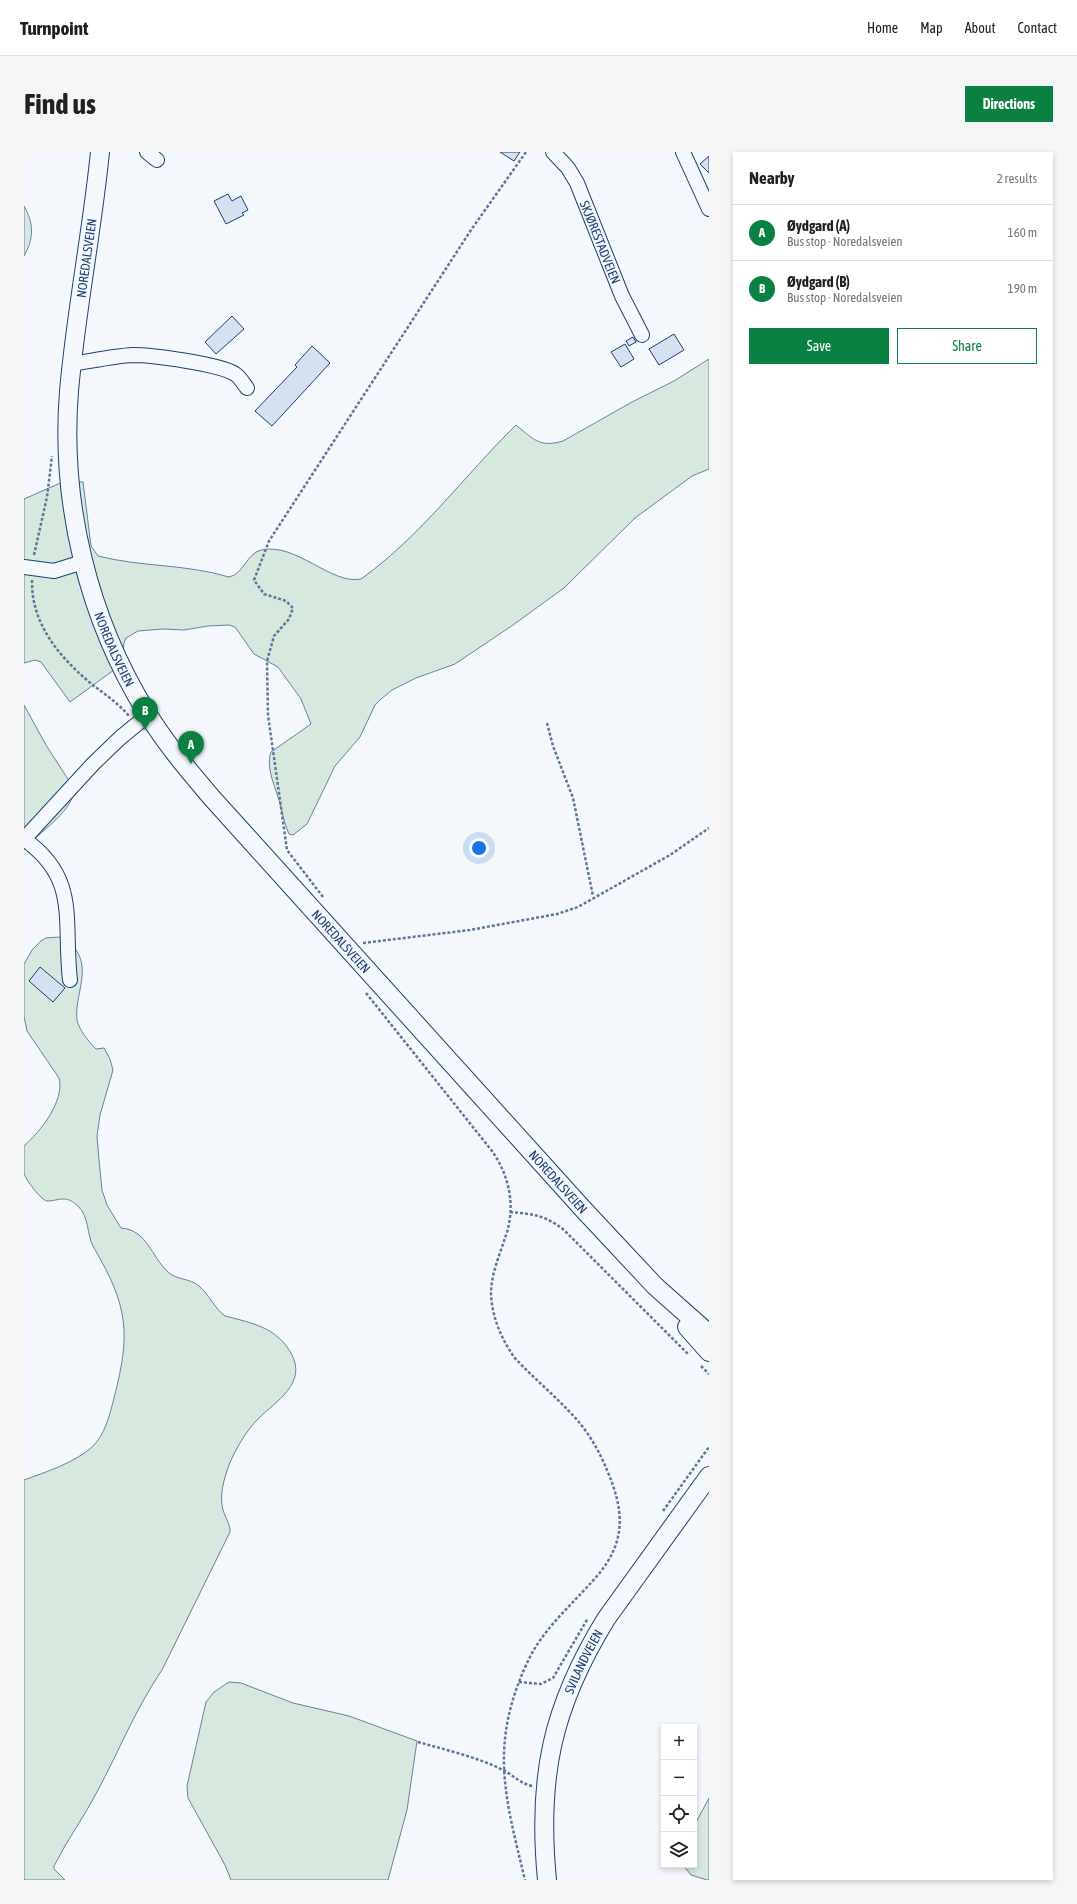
<!DOCTYPE html>
<meta charset="utf-8">
<style>
:root{--surface:#fff;--page:#f6f6f6;--text:#202124;--muted:#757577;--line:#e0e0e0;--accent:#0b8043}
body{margin:0;font-family:"Asap Condensed",sans-serif;background:var(--page);color:var(--text)}
.controls{position:absolute;right:12px;bottom:12px;display:grid;overflow:hidden;border-radius:0px;box-shadow:0 2px 6px #0003}
.controls button{width:36px;height:36px;display:grid;place-items:center;padding:0;border:0;border-bottom:1px solid var(--line);background:var(--surface);color:var(--text);font:20px sans-serif}
.you{position:absolute;left:455px;top:696px;width:14px;height:14px;margin:-10px;border:3px solid #fff;border-radius:50%;background:#1a73e8;box-shadow:0 0 0 6px #1a73e833}
.badge{display:grid;place-items:center;width:26px;height:26px;border-radius:50%;background:var(--accent);color:#fff;font-size:13px;font-weight:700}
.pin{position:absolute;translate:-50% -33px;filter:drop-shadow(0 1px 2px #0008)}
.pin::after{content:'';position:absolute;top:21px;width:14px;height:12px;background:inherit;clip-path:polygon(0 0,100% 0,50% 100%)}
.list{margin:0;padding:0;list-style:none}
h2{display:flex;justify-content:space-between;align-items:center;height:52px;margin:0;padding:0 16px;font-size:17px}
h2 small{font-size:13px;font-weight:400;color:var(--muted)}
.list li{display:grid;grid-template-columns:26px 1fr auto;gap:12px;align-items:center;box-sizing:border-box;height:56px;padding:0 16px;border-top:1px solid var(--line)}
.list b{display:block;font-size:15px;white-space:nowrap}
.list p{margin:0;font-size:13px;white-space:nowrap;color:var(--muted)}
.list em{font-size:13px;font-style:normal;color:var(--muted)}
.actions{display:flex;gap:8px;padding:12px 16px}
.actions a{flex:1;padding:9px 0;border:1px solid var(--accent);border-radius:0px;text-align:center;font-size:14px;color:var(--accent)}
.actions .main{background:var(--accent);color:#fff}
.icon{flex:none;width:22px;height:22px;fill:none;stroke:currentColor;stroke-width:2;stroke-linecap:round;stroke-linejoin:round}
.map{position:relative;flex:none;width:685px;height:1728px;overflow:hidden;border-radius:0px}
header{display:flex;align-items:center;gap:24px;box-sizing:border-box;height:56px;padding:0 20px;background:var(--surface);border-bottom:1px solid var(--line)}
header strong{font-size:19px}
nav{display:flex;gap:22px;margin-inline-start:auto;font-size:14px}
.intro{display:flex;align-items:center;justify-content:space-between;box-sizing:border-box;height:96px;padding:0 24px}
h1{margin:0;font-size:28px}
.button{padding:10px 18px;border-radius:0px;background:var(--accent);color:#fff;font-size:14px;font-weight:700}
main{display:flex;gap:24px;padding:0 24px}
aside{flex:1;background:var(--surface);border-radius:0px;box-shadow:0 2px 6px #0003}
.map>svg:first-child{display:block}
.green{fill:#d7e8df;stroke:#687fa3}
.building{fill:#d5e0f0;stroke:#1d3f73}
.lines{fill:none;stroke-linecap:round;stroke-linejoin:round}
.minor-casing{stroke:#1d3f73;stroke-width:16}
.major-casing{stroke:#1d3f73;stroke-width:20}
.path{stroke:#5e769c;stroke-width:2.5;stroke-dasharray:3 2;stroke-linecap:butt}
.minor{stroke:#f4f7fb;stroke-width:14}
.major{stroke:#f4f7fb;stroke-width:18}
.labels{text-anchor:middle;stroke-width:3;stroke-linejoin:round;paint-order:stroke}
.street-label{font-size:13px;fill:#1d3f73;stroke:#f4f7fb}
</style>
<header>
<strong>Turnpoint</strong>
<nav><a>Home</a><a>Map</a><a>About</a><a>Contact</a></nav>
</header>
<div class="intro"><h1>Find us</h1><a class="button">Directions</a></div>
<main>
<div class="map">
<svg width="685" height="1728" viewBox="0 0 685 1728">
<rect width="100%" height="100%" fill="#f4f7fb"/>
<path class="green" d="M0 54C10 71 10 87 0 104Z
M685 207V317L668 324 611 366 540 436 489 473 431 512 392 526 368 538 356 548 351 553 336 585 311 614 283 672 269 683 265 682C261 673 259 665 257 655 253 638 241 617 247 600L287 572 277 547 254 515 230 502 211 475 205 473 184 474 160 478 139 477 114 479 102 486 100 491 98 510 94 515 46 550 17 510 11 508 0 511V347L41 329 59 330 67 394 74 404C117 415 162 412 205 425 220 422 222 402 237 398 272 390 307 433 337 427 397 384 440 324 492 273 509 287 516 296 539 289L608 250 650 229Z
M0 553 22 593 51 638C44 665 16 678 0 698Z
M35 785C43 787 47 791 52 798 67 819 50 845 53 868 55 878 65 890 72 897L80 896 86 907 89 918 76 963 73 984 75 1008 78 1038 83 1053 97 1076C123 1078 127 1104 144 1120 152 1128 166 1126 175 1134 185 1142 190 1156 201 1164 228 1171 252 1175 267 1201 284 1231 252 1249 234 1267 222 1279 211 1298 205 1313 200 1327 195 1343 199 1358 201 1365 207 1374 206 1380L138 1518C112 1556 95 1599 73 1640 60 1665 43 1688 30 1714V1717L41 1728H0V1328C22 1320 50 1311 68 1295 81 1283 86 1262 90 1246 107 1181 104 1154 70 1096 62 1082 66 1066 54 1054 41 1042 35 1049 23 1049 17 1048 1 1027 0 1021 0 1013 0 1002 0 994 16 980 41 949 35 926L3 879 0 864V812L8 798 17 789 22 786Z
M205 1530 217 1531 269 1551 325 1564 393 1589 383 1658 364 1728H207L201 1713 164 1646 163 1634 182 1550 190 1540Z
M685 1646V1728H683L667 1723 659 1713H670V1674Z"/>
<path class="building" d="M476 0H496L490 9Z
M685 4V21L676 12Z
M204 42 208 49 217 44 224 58 218 61 220 63 202 72 190 49Z
M208 164 220 177 192 202 181 190Z
M650 182 660 198 635 213 625 197Z
M609 185 612 190 605 194 602 189Z
M601 192 610 207 597 215 587 200Z
M288 194 306 211 248 274 231 259 273 215 271 213Z
M16 815 41 836 29 850 5 829Z"/>
<g class="lines">
<g class="minor-casing">
<g id="minor">
<path d="M123 0 133 8"/>
<path id="s1" d="M529 0 544 16 553 31 598 144 618 183"/>
<path d="M659 0 685 57"/>
<path d="M48 212C68 209 89 204 109 203 128 203 196 212 211 222 216 225 219 231 223 236"/>
<path d="M0 415 30 419 59 410"/>
<path d="M0 687 69 612 96 586 124 563"/>
<path d="M0 687C56 727 39 768 46 828"/>
</g>
</g>
<g class="major-casing">
<g id="major">
<path id="s2" d="M76 0C68 80 52 159 45 239 36 351 64 466 123 561 142 592 165 619 188 646L559 1057 631 1134 685 1182"/>
<path d="M663 1175 685 1200"/>
<path id="s3" d="M523 1728C513 1625 528 1555 582 1467L685 1324"/>
</g>
</g>
<path class="path" d="M10 403 23 345 28 304
M8 428C7 473 37 507 70 534 82 543 95 552 105 564
M523 571 529 594 549 646 569 744
M299 745 263 698 244 563 243 509 250 484 265 467 269 456 262 449 240 442 230 428 245 389 447 78 502 0
M339 791 446 778 533 762 554 755 646 703 685 676
M342 841 468 999C485 1023 492 1054 482 1083 476 1102 467 1122 467 1142 468 1165 477 1186 490 1205 510 1227 534 1246 554 1269 566 1283 576 1301 583 1318 600 1358 603 1389 573 1424 549 1452 519 1476 503 1511 465 1593 481 1645 501 1728
M486 1060C509 1062 521 1063 540 1078L664 1202
M677 1214 685 1222
M639 1359 685 1295
M495 1530 517 1532 529 1526 564 1466
M394 1590C422 1598 453 1605 479 1618 489 1623 497 1632 508 1634"/>
<use href="#minor" class="minor"/>
<use href="#major" class="major"/>
</g>
<g class="labels">
<g class="street-label">
<text dy="5" stroke="none"><textPath href="#s1" startOffset="103">SKJØRESTADVEIEN</textPath></text>
<text transform="translate(62 106) rotate(-82)" y="5">NOREDALSVEIEN</text>
<text dy="5" stroke="none"><textPath href="#s2" startOffset="506">NOREDALSVEIEN</textPath></text>
<text dy="5" stroke="none"><textPath href="#s2" startOffset="878">NOREDALSVEIEN</textPath></text>
<text dy="5" stroke="none"><textPath href="#s2" startOffset="1202">NOREDALSVEIEN</textPath></text>
<text dy="5" stroke="none"><textPath href="#s3" startOffset="225">SVILANDVEIEN</textPath></text>
</g>
</g>
</svg>
<div class="controls">
<button>+</button>
<button>−</button>
<button><svg class="icon" aria-label="locate" viewBox="0 0 24 24"><circle cx="12" cy="12" r="6"/><path d="M12 2v4M12 18v4M2 12h4M18 12h4"/></svg></button>
<button><svg class="icon" aria-label="layers" viewBox="0 0 24 24"><path d="M12 4l9 5-9 5-9-5zM3 14l9 5 9-5"/></svg></button>
</div>
<div class="you"></div>
<div class="pin badge" style="left:167px;top:612px">A</div>
<div class="pin badge" style="left:121px;top:578px">B</div>
</div>
<aside>
<h2>Nearby<small>2 results</small></h2>
<ul class="list">
<li><span class="badge">A</span><div><b>Øydgard (A)</b><p>Bus stop · Noredalsveien</p></div><em>160 m</em></li>
<li><span class="badge">B</span><div><b>Øydgard (B)</b><p>Bus stop · Noredalsveien</p></div><em>190 m</em></li>
</ul>
<div class="actions"><a class="main">Save</a><a>Share</a></div>
</aside>
</main>
